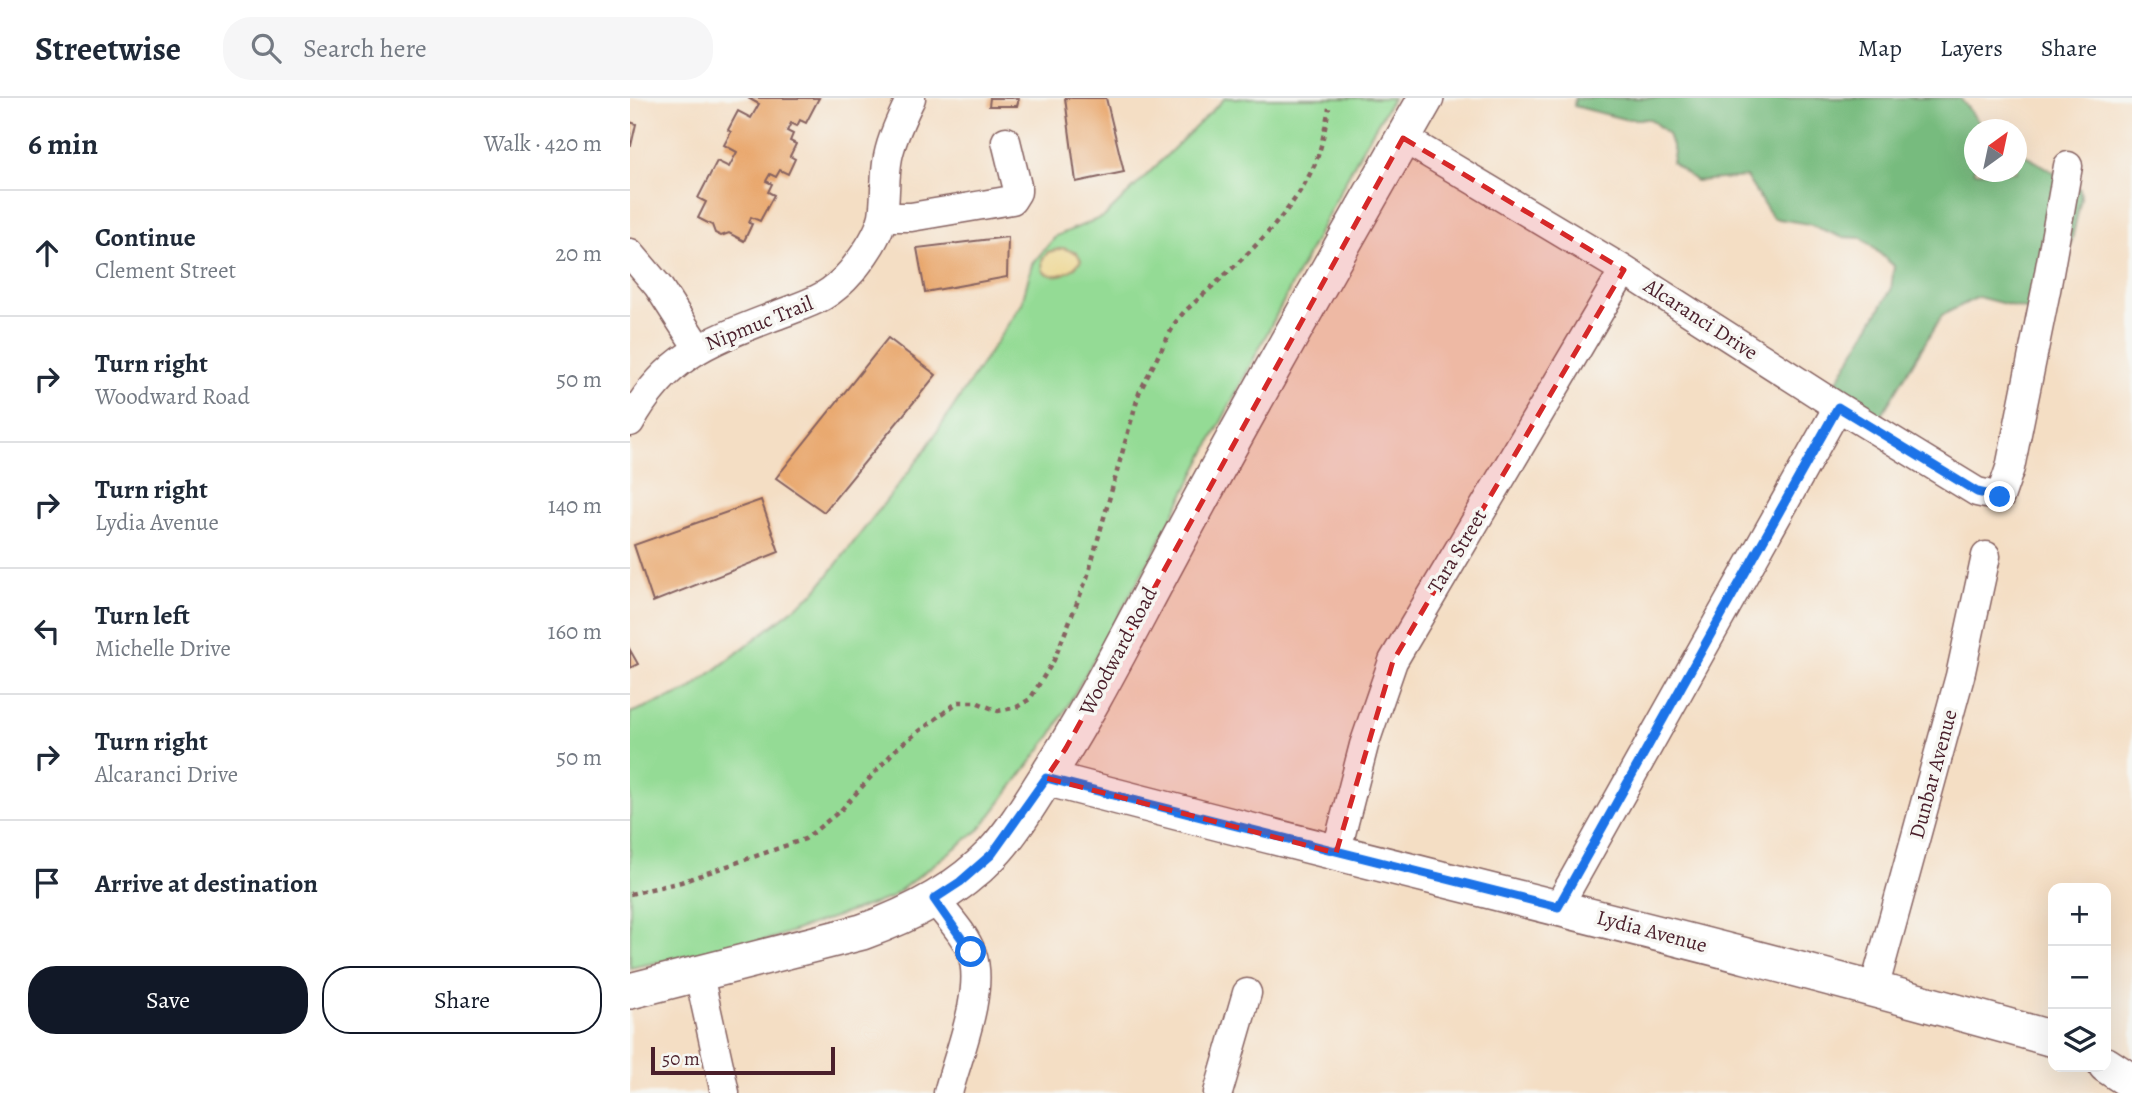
<!DOCTYPE html>
<meta charset="utf-8">
<style>
:root{--surface:#fff;--page:#f6f6f7;--text:#1f2937;--muted:#747a83;--line:#e0e1e3;--accent:#111827}
body{margin:0;font-family:Alegreya,serif;background:var(--page);color:var(--text)}
.controls{position:absolute;right:21px;bottom:21px;display:grid;overflow:hidden;border-radius:14px;box-shadow:0 7px 28px #0002}
.controls button{width:63px;height:63px;display:grid;place-items:center;padding:0;border:0;border-bottom:2px solid var(--line);background:var(--surface);color:var(--text);font:35px sans-serif}
.compass{position:absolute;left:1334px;top:21px;width:63px;height:63px;border-radius:50%;background:var(--surface);box-shadow:0 7px 28px #0002;rotate:33deg}
.scale{position:absolute;left:21px;bottom:18px;width:184px;box-sizing:border-box;padding-left:7px;border:4px solid #4a1f2b;border-top:0;font-size:19px;line-height:24px;white-space:nowrap;color:#4a1f2b;-webkit-text-stroke:5px #f6f6f2;paint-order:stroke}
.stop{position:absolute;width:21px;height:21px;margin:-16px;border:5px solid #1a73e8;border-radius:50%;background:#fff}
.stop.end{background:#1a73e8;border-color:#fff;box-shadow:0 2px 7px #0008}
.list{margin:0;padding:0;list-style:none}
h2{display:flex;justify-content:space-between;align-items:center;height:91px;margin:0;padding:0 28px;font-size:30px}
h2 small{font-size:23px;font-weight:400;color:var(--muted)}
.list li{display:grid;grid-template-columns:46px 1fr auto;gap:21px;align-items:center;box-sizing:border-box;height:126px;padding:0 28px;border-top:2px solid var(--line)}
.list b{display:block;font-size:26px;white-space:nowrap}
.list p{margin:0;font-size:23px;white-space:nowrap;color:var(--muted)}
.list em{font-size:23px;font-style:normal;color:var(--muted)}
.actions{display:flex;gap:14px;padding:21px 28px}
.actions a{flex:1;padding:16px 0;border:2px solid var(--accent);border-radius:28px;text-align:center;font-size:24px;color:var(--accent)}
.actions .main{background:var(--accent);color:#fff}
.icon{flex:none;width:38px;height:38px;fill:none;stroke:currentColor;stroke-width:2;stroke-linecap:round;stroke-linejoin:round}
.map{position:relative;flex:none;width:1502px;height:995px;overflow:hidden}
header{display:flex;align-items:center;gap:42px;box-sizing:border-box;height:98px;padding:0 35px;background:var(--surface);border-bottom:2px solid var(--line)}
header strong{font-size:33px}
nav{display:flex;gap:38px;margin-inline-start:auto;font-size:24px}
.search{width:490px;height:63px;background:var(--page);display:flex;align-items:center;gap:18px;box-sizing:border-box;padding:0 24px;border-radius:28px;color:var(--muted);font-size:26px}
main{display:flex}
aside{flex:1;background:var(--surface)}
.map>svg:first-child{display:block}
.green{fill:#94db95;stroke:#6f7d60;stroke-width:2}
.forest{fill:#77bb7e;stroke:#606d54;stroke-width:2}
.sand{fill:#eeda9e;stroke:#9c7c64;stroke-width:2}
.building{fill:#e9a86e}
.lines{fill:none;stroke-linecap:round;stroke-linejoin:round}
.minor-casing{stroke:#866261;stroke-width:31}
.tertiary-casing{stroke:#866261;stroke-width:38}
.path{stroke:#866261;stroke-width:4.5;stroke-dasharray:5 5;stroke-linecap:butt}
.minor{stroke:#fff;stroke-width:28}
.tertiary{stroke:#fff;stroke-width:35}
.route{stroke:#1a73e8;stroke-width:9}
.marked{fill:#d62828;fill-opacity:0.2;stroke:#d62828;stroke-width:5;stroke-dasharray:14 9;stroke-linejoin:round}
.labels{text-anchor:middle;stroke-width:7;stroke-linejoin:round;paint-order:stroke}
.street-label{font-size:21px;fill:#4a1f2b;stroke:#f6f6f2}
</style>
<header>
<strong>Streetwise</strong>
<div class="search"><svg class="icon" aria-label="search" viewBox="0 0 24 24"><circle cx="10" cy="10" r="6"/><path d="M15 15l6 6"/></svg>Search here</div>
<nav><a>Map</a><a>Layers</a><a>Share</a></nav>
</header>
<main>
<aside>
<h2>6 min<small>Walk · 420 m</small></h2>
<ul class="list">
<li><svg class="icon" aria-label="ahead" viewBox="0 0 24 24"><path d="M12 20V5M6 11l6-6 6 6"/></svg><div><b>Continue</b><p>Clement Street</p></div><em>20 m</em></li>
<li><svg class="icon" aria-label="right" viewBox="0 0 24 24"><path d="M7 20v-9h11M14 6l5 5-5 5"/></svg><div><b>Turn right</b><p>Woodward Road</p></div><em>50 m</em></li>
<li><svg class="icon" aria-label="right" viewBox="0 0 24 24"><path d="M7 20v-9h11M14 6l5 5-5 5"/></svg><div><b>Turn right</b><p>Lydia Avenue</p></div><em>140 m</em></li>
<li><svg class="icon" aria-label="left" viewBox="0 0 24 24"><path d="M17 20v-9H6M10 6l-5 5 5 5"/></svg><div><b>Turn left</b><p>Michelle Drive</p></div><em>160 m</em></li>
<li><svg class="icon" aria-label="right" viewBox="0 0 24 24"><path d="M7 20v-9h11M14 6l5 5-5 5"/></svg><div><b>Turn right</b><p>Alcaranci Drive</p></div><em>50 m</em></li>
<li><svg class="icon" aria-label="arrive" viewBox="0 0 24 24"><path d="M6 21V4h12l-3 4 3 4H6"/></svg><div><b>Arrive at destination</b></div></li>
</ul>
<div class="actions"><a class="main">Save</a><a>Share</a></div>
</aside>
<div class="map">
<svg width="1502" height="995" viewBox="0 0 1502 995">
<rect width="100%" height="100%" fill="#f6f6f2"/>
<filter id="ink" filterUnits="userSpaceOnUse"><feTurbulence type="fractalNoise" baseFrequency=".0143" numOctaves="2"/><feDisplacementMap in="SourceGraphic" scale="14" xChannelSelector="R" yChannelSelector="G"/><feConvolveMatrix kernelMatrix="1 2 1 2 8 2 1 2 1" color-interpolation-filters="sRGB"/></filter>
<filter id="wash" filterUnits="userSpaceOnUse"><feTurbulence type="fractalNoise" baseFrequency=".00686" numOctaves="4" result="noise"/><feDisplacementMap in="SourceGraphic" scale="28" xChannelSelector="R" yChannelSelector="G"/><feGaussianBlur stdDeviation="1.57" result="paint"/><feColorMatrix in="noise" values="0 0 0 0 0 0 0 0 0 0 0 0 0 0 0 0 0 1.4 0 .05"/><feComposite in="paint" operator="in"/></filter>
<g filter="url(#wash)">
<rect width="100%" height="100%" fill="#f4dec4"/>
<path class="green" d="M595 0H763L732 51 523 456 422 636 350 731 260 800 140 841 0 870V615L58 593 184 495 291 358 392 205 402 166 426 138 475 118Z"/>
<path class="forest" d="M945 0H1330L1354 31 1344 32V74H1386L1387 52 1450 91 1451 100 1428 205 1422 218 1348 199 1312 217 1243 331 1195 303 1261 192 1264 168 1232 140 1211 139 1179 126 1143 120 1116 79 1066 83 1042 64 1044 54 1038 36 1020 21H994L944 8Z"/>
<path class="sand" d="M433 150 447 155 451 162C443 174 425 183 413 173L412 162 418 154Z"/>
<g id="blocks">
<path class="building" d="M118 0H189L176 25 170 22 167 28 161 25 157 33 163 36 160 43 166 46 160 58 165 61 158 76 150 72 146 79 140 76 136 83 142 86 138 94 144 97 130 123 121 119 119 125 122 126 114 143 99 135 91 138 85 135 82 127 68 120 76 104 68 100 87 63 99 69 107 54 94 47 101 34 98 32 108 13 121 20 129 6Z
M360 0H389L387 8H359Z
M435 0H476L494 74 446 84Z
M0 24 6 26 1 48H0Z
M378 139 377 179 295 194 287 150Z
M258 240 306 277 194 414 146 380Z
M131 402 149 454 23 504 4 447Z
M0 552 8 566 0 570Z"/>
</g>
</g>
<g filter="url(#ink)">
<use href="#blocks" fill-opacity="0" stroke="#866261" stroke-width="2"/>
<g class="lines">
<g class="minor-casing">
<path id="minor" d="M773 40 994 172 1208 309 1347 394 1370 399 1380 370 1416 192 1438 68
M253 119H281L382 102 387 94V88L376 43
M0 155 28 188 68 250
M0 324C37 256 83 242 150 216 182 204 199 200 222 173 234 158 249 137 253 118 256 99 254 79 258 59 262 39 272 19 281 0
M706 755 734 647 763 563 994 172
M304 801C317 818 335 836 342 856 355 893 328 957 318 995
M928 809 1208 309
M69 877 95 995
M1244 891 1330 578 1356 458
M588 995 617 895"/>
</g>
<g class="tertiary-casing">
<path id="tertiary" d="M416 680C752 769 1090 846 1423 941
M0 893 232 834C280 817 326 794 362 756 382 735 398 708 414 683 460 613 498 536 538 462 621 306 709 153 796 0
M1476 967 1502 984"/>
</g>
<path class="path" d="M0 796 51 784 175 741 211 712 267 650 328 604H346L368 613 387 609 400 601 424 562 457 480 509 295 545 225 554 214C601 171 656 127 684 68 692 50 695 29 699 10"/>
<use href="#minor" class="minor"/>
<use href="#tertiary" class="tertiary"/>
</g>
</g>
<g class="lines" filter="url(#ink)">
<path class="route" d="M341 854 304 801 330 784 362 756 416 680 928 809 1208 309 1347 394 1370 399"/>
</g>
<path class="marked" d="M773 40 994 172 763 563 706 755 416 680 436 650Z"/>
<g class="labels">
<g class="street-label">
<text transform="translate(1071 221) rotate(33)" y="7">Alcaranci Drive</text>
<text transform="translate(129 225) rotate(-22)" y="7">Nipmuc Trail</text>
<text transform="translate(827 453) rotate(-59)" y="7">Tara Street</text>
<text transform="translate(488 553) rotate(-62)" y="7">Woodward Road</text>
<text transform="translate(1303 676) rotate(-75)" y="7">Dunbar Avenue</text>
<text transform="translate(1022 833) rotate(15)" y="7">Lydia Avenue</text>
</g>
</g>
</svg>
<div class="controls">
<button>+</button>
<button>−</button>
<button><svg class="icon" aria-label="layers" viewBox="0 0 24 24"><path d="M12 4l9 5-9 5-9-5zM3 14l9 5 9-5"/></svg></button>
</div>
<svg class="compass" viewBox="-18 -18 36 36"><path d="M0-13l5 13h-10z" fill="#e53935"/><path d="M0 13l5-13h-10z" fill="#747a83"/></svg>
<div class="scale">50 m</div>
<div class="stop" style="left:341px;top:854px"></div>
<div class="stop end" style="left:1370px;top:399px"></div>
</div>
</main>
